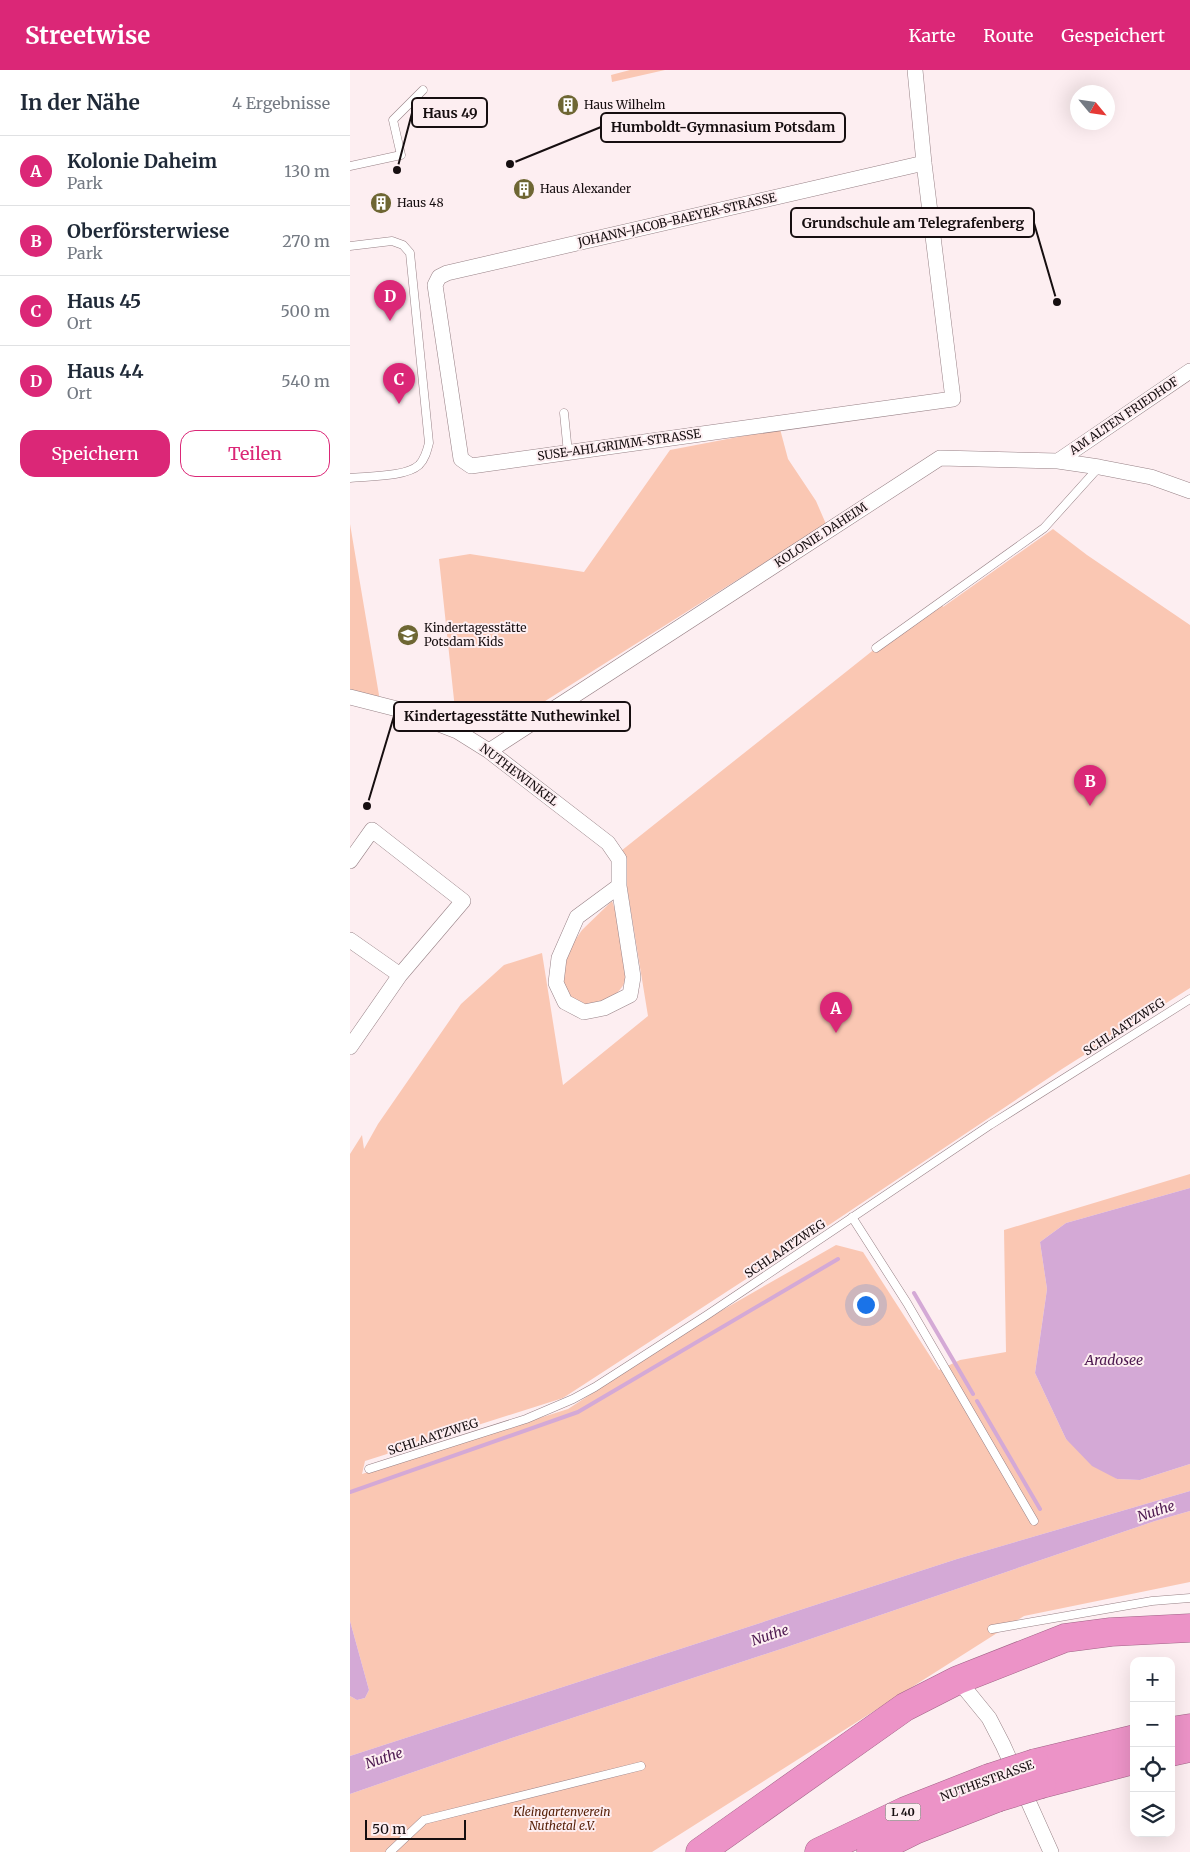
<!DOCTYPE html>
<html lang="de">
<meta charset="utf-8">
<style>
:root{--surface:#fff;--page:#f6f6f7;--text:#1f2937;--muted:#747a83;--line:#e0e1e3;--accent:#db2777}
body{margin:0;font-family:Merriweather,serif;background:var(--page);color:var(--text)}
.controls{position:absolute;right:15px;bottom:15px;display:grid;overflow:hidden;border-radius:10px;box-shadow:0 5px 20px #0002}
.controls button{width:45px;height:45px;display:grid;place-items:center;padding:0;border:0;border-bottom:1px solid var(--line);background:var(--surface);color:var(--text);font:25px sans-serif}
.compass{position:absolute;left:720px;top:15px;width:45px;height:45px;border-radius:50%;background:var(--surface);box-shadow:0 5px 20px #0002;rotate:119deg}
.scale{position:absolute;left:15px;bottom:12px;width:101px;box-sizing:border-box;padding-left:5px;border:2px solid #160e10;border-top:0;font-size:14px;line-height:18px;white-space:nowrap;color:#160e10;-webkit-text-stroke:4px #fdeef1;paint-order:stroke}
.you{position:absolute;left:515px;top:1234px;width:18px;height:18px;margin:-12px;border:4px solid #fff;border-radius:50%;background:#1a73e8;box-shadow:0 0 0 8px #1a73e833}
.badge{display:grid;place-items:center;width:32px;height:32px;border-radius:50%;background:var(--accent);color:#fff;font-size:16px;font-weight:700}
.pin{position:absolute;translate:-50% -41px;filter:drop-shadow(0 1px 2px #0008)}
.pin::after{content:'';position:absolute;top:26px;width:18px;height:15px;background:inherit;clip-path:polygon(0 0,100% 0,50% 100%)}
.list{margin:0;padding:0;list-style:none}
h2{display:flex;justify-content:space-between;align-items:center;height:65px;margin:0;padding:0 20px;font-size:21px}
h2 small{font-size:16px;font-weight:400;color:var(--muted)}
.list li{display:grid;grid-template-columns:32px 1fr auto;gap:15px;align-items:center;box-sizing:border-box;height:70px;padding:0 20px;border-top:1px solid var(--line)}
.list b{display:block;font-size:19px;white-space:nowrap}
.list p{margin:0;font-size:16px;white-space:nowrap;color:var(--muted)}
.list em{font-size:16px;font-style:normal;color:var(--muted)}
.actions{display:flex;gap:10px;padding:15px 20px}
.actions a{flex:1;padding:11px 0;border:1px solid var(--accent);border-radius:15px;text-align:center;font-size:18px;color:var(--accent)}
.actions .main{background:var(--accent);color:#fff}
.icon{flex:none;width:28px;height:28px;fill:none;stroke:currentColor;stroke-width:2;stroke-linecap:round;stroke-linejoin:round}
.map{position:relative;flex:none;width:840px;height:1782px;overflow:hidden}
header{display:flex;align-items:center;gap:30px;box-sizing:border-box;height:70px;padding:0 25px;background:var(--accent);color:#fff}
header strong{font-size:24px}
nav{display:flex;gap:28px;margin-inline-start:auto;font-size:18px}
main{display:flex}
aside{flex:1;background:var(--surface)}
.map>svg:first-child{display:block}
.green{fill:#fac7b3}
.water{fill:#d4a9d6}
.lines{fill:none;stroke-linecap:round;stroke-linejoin:round}
.stream{stroke:#d4a9d6;stroke-width:4}
.lane-casing{stroke:#978186;stroke-width:9}
.street-casing{stroke:#978186;stroke-width:16}
.highway-casing{stroke:#a16487;stroke-width:29}
.lane{stroke:#fff;stroke-width:8}
.street{stroke:#fff;stroke-width:15}
.highway{stroke:#ec93c7;stroke-width:28}
.highway-bridge-casing{stroke:#a16487;stroke-width:29;stroke-linecap:butt}
.highway-bridge{stroke:#ec93c7;stroke-width:28}
.labels{text-anchor:middle;stroke-width:4;stroke-linejoin:round;paint-order:stroke}
.shield{fill:#fdeef1;stroke:#5b5154;stroke-width:1}
.shield-label{font-size:11px;font-weight:bold;fill:#160e10}
.poi-label{font-size:12px;fill:#160e10;stroke:#fdeef1;text-anchor:start}
.street-label{font-size:12px;fill:#160e10;stroke:#fdeef1}
.park-label{font-size:12px;font-style:italic;fill:#58220a;stroke:#fdeef1}
.water-label{font-size:14px;font-style:italic;fill:#4c184f;stroke:#fdeef1}
.leader{fill:none;stroke:#160e10;stroke-width:2}
.callout-dot{fill:#160e10;stroke:#fdeef1;stroke-width:2}
.callout{fill:#fdeef1;stroke:#160e10;stroke-width:2}
.callout-label{font-size:14px;text-anchor:middle;font-weight:bold;fill:#160e10}
</style>
<header>
<strong>Streetwise</strong>
<nav><a>Karte</a><a>Route</a><a>Gespeichert</a></nav>
</header>
<main>
<aside>
<h2>In der Nähe<small>4 Ergebnisse</small></h2>
<ul class="list">
<li><span class="badge">A</span><div><b>Kolonie Daheim</b><p>Park</p></div><em>130 m</em></li>
<li><span class="badge">B</span><div><b>Oberförsterwiese</b><p>Park</p></div><em>270 m</em></li>
<li><span class="badge">C</span><div><b>Haus 45</b><p>Ort</p></div><em>500 m</em></li>
<li><span class="badge">D</span><div><b>Haus 44</b><p>Ort</p></div><em>540 m</em></li>
</ul>
<div class="actions"><a class="main">Speichern</a><a>Teilen</a></div>
</aside>
<div class="map">
<svg width="840" height="1782" viewBox="0 0 840 1782">
<rect width="100%" height="100%" fill="#fdeef1"/>
<path class="green" d="M280 0H315L262 12 261 5Z
M430 359 438 389 466 431 476 454 173 645 107 658 89 489 120 484 234 502 320 380Z
M0 454 30 631 0 624Z
M703 459 737 485 840 555V918L712 999 467 1163 213 1328 15 1391 12 1404 218 1339 355 1250 486 1175 513 1182 589 1300 610 1290 656 1282 654 1160 840 1104V1118L716 1153 690 1172 697 1219 685 1303 716 1369 767 1409 790 1410 840 1394V1421L607 1489 0 1686V1626L7 1630 15 1628 19 1620 0 1551V1084L12 1065 14 1079 28 1054 111 934 154 895 192 883 213 1015 298 946 271 781 590 527 593 537Z
M262 831C269 849 284 901 272 917 265 928 250 933 239 936L220 927 213 912 215 885 232 860Z
M840 1441V1512L674 1546 302 1782H0V1724L153 1671 437 1577 805 1451Z"/>
<path class="water" d="M840 1118V1394L790 1410 767 1409 742 1396 716 1369 685 1303 697 1219 690 1172 716 1153Z
M840 1421V1441L805 1451 437 1577 153 1671 0 1724V1686L607 1489Z
M0 1551 19 1620 15 1628 7 1630 0 1626Z"/>
<g class="lines">
<path class="stream" d="M564 1223 623 1324
M627 1331 690 1439
M0 1422 228 1342 488 1189"/>
<g class="lane-casing">
<path id="lane" d="M0 96 51 85 43 50 73 20
M0 176 42 171 53 175 60 183 79 373C77 381 75 389 69 395 56 407 18 406 0 408
M214 343 218 383
M526 578 694 458 749 397
M502 1147 557 1233 684 1451
M19 1399 176 1349 223 1329 245 1317 357 1245 640 1055 840 929
M642 1559 802 1531 840 1528
M40 1782 74 1750 291 1696"/>
</g>
<g class="street-casing">
<path id="street" d="M565 0 574 93 603 329 121 396 111 389 85 215 89 207 97 203 574 93
M708 391 840 301
M0 627 55 641 107 661 139 681 258 773 269 789V816L227 847 209 888 206 913 215 932 234 942 254 938 280 925 283 907 269 816
M139 681 590 388 708 391 749 397 801 407 840 421
M0 791 22 760 113 831 50 905 0 977
M0 870 50 905
M608 1610 639 1648 653 1675 701 1782"/>
</g>
<g class="highway-casing">
<path id="highway" d="M821 1661 840 1658
M821 1682 840 1678
M685 1693 784 1669
M692 1714 784 1690
M350 1782 555 1637 608 1610 715 1568 761 1562 840 1558
M469 1782 555 1741 639 1708
M521 1782 565 1760 647 1728"/>
</g>
<use href="#lane" class="lane"/>
<use href="#street" class="street"/>
<use href="#highway" class="highway"/>
<g class="highway-bridge-casing">
<path id="highway-bridge" d="M639 1708 685 1693
M647 1728 692 1714"/>
</g>
<use href="#highway-bridge" class="highway-bridge"/>
</g>
<defs>
<g id="building-disc" transform="scale(1.125)"><circle r="9.5" fill="#6e6633" stroke="#fdeef1"/><path d="M-4-6H4V6H1V3H-1V6H-4ZM-2.5-4.3h1.7v1.8h-1.7ZM.8-4.3h1.7v1.8H.8ZM-2.5-1h1.7V.8h-1.7ZM.8-1h1.7V.8H.8Z" fill="#fff"/></g>
<g id="school-disc" transform="scale(1.125)"><circle r="9.5" fill="#6e6633" stroke="#fdeef1"/><path d="M0-5L7-2L0 1L-7-2ZM-4 1L0 2.5L4 1V4Q0 6-4 4Z" fill="#fff"/></g>
</defs>
<g fill-rule="evenodd">
<use href="#building-disc" x="218" y="35"/>
<use href="#building-disc" x="174" y="119"/>
<use href="#building-disc" x="31" y="133"/>
<use href="#school-disc" x="58" y="565"/>
</g>
<g class="labels">
<rect class="shield" x="535.5" y="1733.5" width="35" height="17" rx="4"/>
<g class="shield-label">
<text x="553" y="1746">L 40</text>
</g>
<g class="poi-label">
<text x="234" y="39">Haus Wilhelm</text>
<text x="190" y="123">Haus Alexander</text>
<text x="47" y="137">Haus 48</text>
<text x="74" y="562">Kindertagesstätte<tspan x="74" dy="14">Potsdam Kids</tspan></text>
</g>
<g class="street-label">
<text transform="translate(327 150) rotate(-13)" y="4">JOHANN-JACOB-BAEYER-STRASSE</text>
<text transform="translate(774 346) rotate(-34)" y="4">AM ALTEN FRIEDHOF</text>
<text transform="translate(269 375) rotate(-8)" y="4">SUSE-AHLGRIMM-STRASSE</text>
<text transform="translate(471 465) rotate(-33)" y="4">KOLONIE DAHEIM</text>
<text transform="translate(169 705) rotate(37)" y="4">NUTHEWINKEL</text>
<text transform="translate(774 957) rotate(-33)" y="4">SCHLAATZWEG</text>
<text transform="translate(435 1179) rotate(-34)" y="4">SCHLAATZWEG</text>
<text transform="translate(83 1367) rotate(-18)" y="4">SCHLAATZWEG</text>
<text transform="translate(637 1711) rotate(-20)" y="4">NUTHESTRASSE</text>
</g>
<g class="park-label">
<text x="212" y="1746">Kleingartenverein<tspan x="212" dy="14">Nuthetal e.V.</tspan></text>
</g>
<g class="water-label">
<text x="764" y="1295">Aradosee</text>
<text transform="translate(806 1441) rotate(-18)" y="5">Nuthe</text>
<text transform="translate(420 1565) rotate(-18)" y="5">Nuthe</text>
<text transform="translate(34 1688) rotate(-18)" y="5">Nuthe</text>
</g>
</g>
<path class="leader" d="M47 100L62 43M160 94L251 57M707 232L684 153M17 736L44 646"/>
<g class="callout-dot">
<circle cx="47" cy="100" r="5"/>
<circle cx="160" cy="94" r="5"/>
<circle cx="707" cy="232" r="5"/>
<circle cx="17" cy="736" r="5"/>
</g>
<g class="callout">
<rect x="62" y="28" width="75" height="29" rx="5"/>
<rect x="251" y="43" width="244" height="29" rx="5"/>
<rect x="441" y="138" width="243" height="29" rx="5"/>
<rect x="44" y="632" width="236" height="29" rx="5"/>
</g>
<g class="callout-label">
<text x="100" y="48">Haus 49</text>
<text x="373" y="62">Humboldt-Gymnasium Potsdam</text>
<text x="563" y="158">Grundschule am Telegrafenberg</text>
<text x="162" y="651">Kindertagesstätte Nuthewinkel</text>
</g>
</svg>
<div class="controls">
<button>+</button>
<button>−</button>
<button><svg class="icon" aria-label="locate" viewBox="0 0 24 24"><circle cx="12" cy="12" r="6"/><path d="M12 2v4M12 18v4M2 12h4M18 12h4"/></svg></button>
<button><svg class="icon" aria-label="layers" viewBox="0 0 24 24"><path d="M12 4l9 5-9 5-9-5zM3 14l9 5 9-5"/></svg></button>
</div>
<svg class="compass" viewBox="-18 -18 36 36"><path d="M0-13l5 13h-10z" fill="#e53935"/><path d="M0 13l5-13h-10z" fill="#747a83"/></svg>
<div class="scale">50 m</div>
<div class="you"></div>
<div class="pin badge" style="left:486px;top:963px">A</div>
<div class="pin badge" style="left:740px;top:736px">B</div>
<div class="pin badge" style="left:49px;top:334px">C</div>
<div class="pin badge" style="left:40px;top:251px">D</div>
</div>
</main>
